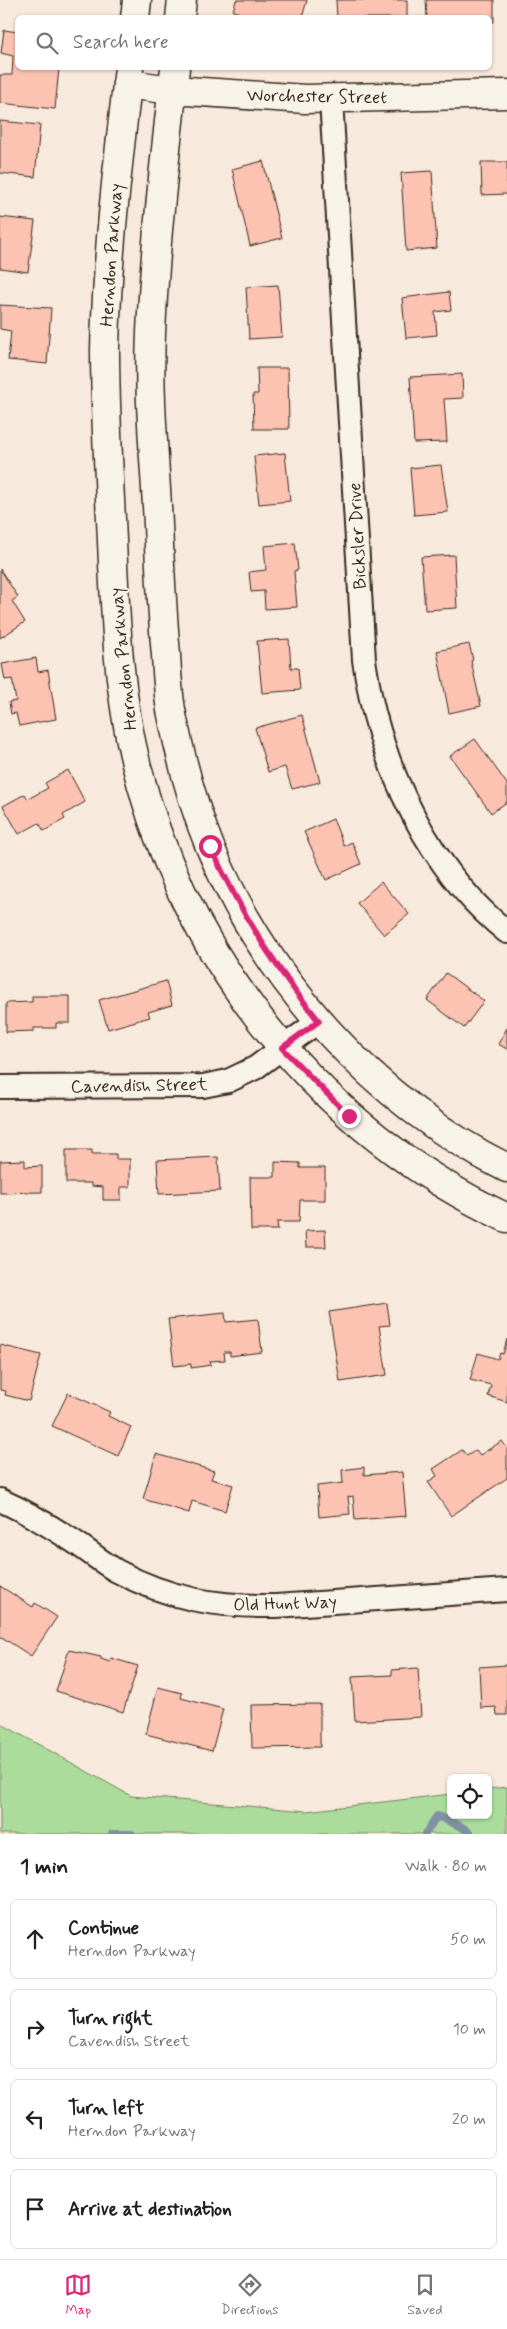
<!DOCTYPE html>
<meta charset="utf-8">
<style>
:root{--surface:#fff;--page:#f6f6f6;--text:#202124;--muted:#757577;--line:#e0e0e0;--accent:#db2777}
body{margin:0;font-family:Mynerve,sans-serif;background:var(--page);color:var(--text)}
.controls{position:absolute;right:15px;bottom:15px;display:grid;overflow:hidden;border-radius:8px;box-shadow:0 1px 4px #0004}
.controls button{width:45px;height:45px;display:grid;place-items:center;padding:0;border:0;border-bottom:1px solid var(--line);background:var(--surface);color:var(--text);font:25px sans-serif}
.stop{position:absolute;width:15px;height:15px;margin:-11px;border:4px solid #db2777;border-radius:50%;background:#fff}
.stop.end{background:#db2777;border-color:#fff;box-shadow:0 1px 5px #0008}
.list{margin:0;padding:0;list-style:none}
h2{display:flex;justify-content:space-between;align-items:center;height:65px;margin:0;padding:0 20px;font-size:21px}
h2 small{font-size:16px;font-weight:400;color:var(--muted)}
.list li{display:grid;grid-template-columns:32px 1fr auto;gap:15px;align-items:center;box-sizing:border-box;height:80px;margin:0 10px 10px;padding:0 10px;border:1px solid var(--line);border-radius:8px}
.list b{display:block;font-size:19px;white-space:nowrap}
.list p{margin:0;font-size:16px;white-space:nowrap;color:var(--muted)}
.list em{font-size:16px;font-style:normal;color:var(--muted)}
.icon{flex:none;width:28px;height:28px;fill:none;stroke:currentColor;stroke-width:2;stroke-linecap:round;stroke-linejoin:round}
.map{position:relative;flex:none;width:507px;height:1834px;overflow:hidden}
.search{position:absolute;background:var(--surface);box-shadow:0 1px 4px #0004;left:15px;right:15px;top:15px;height:55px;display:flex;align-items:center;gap:12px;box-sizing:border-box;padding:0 18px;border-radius:8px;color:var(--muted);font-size:19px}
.sheet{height:425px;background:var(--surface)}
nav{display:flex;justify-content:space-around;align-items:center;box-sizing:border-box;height:70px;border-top:1px solid var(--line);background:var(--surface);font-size:14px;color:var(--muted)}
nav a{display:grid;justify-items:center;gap:2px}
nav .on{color:var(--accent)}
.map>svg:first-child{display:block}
.green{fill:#abdc9c;stroke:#73835d}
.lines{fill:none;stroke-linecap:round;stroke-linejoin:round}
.stream{stroke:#7f91a0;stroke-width:8}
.building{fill:#fcc3b3;stroke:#3b2a1e}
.minor-casing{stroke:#3b2a1e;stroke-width:26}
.tertiary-casing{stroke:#3b2a1e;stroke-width:31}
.secondary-casing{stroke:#3b2a1e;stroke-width:31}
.minor{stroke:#f7f3e8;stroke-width:22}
.tertiary{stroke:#f7f3e8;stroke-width:28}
.secondary{stroke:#f7f3e8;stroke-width:28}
.route{stroke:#db2777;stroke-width:6}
.labels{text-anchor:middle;stroke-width:4;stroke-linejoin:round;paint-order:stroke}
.street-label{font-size:18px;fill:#3b2a1e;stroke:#f7f3e8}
</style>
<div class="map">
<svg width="507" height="1834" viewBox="0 0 507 1834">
<rect width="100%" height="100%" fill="#f8e9dd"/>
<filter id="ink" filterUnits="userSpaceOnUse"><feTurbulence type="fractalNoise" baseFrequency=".02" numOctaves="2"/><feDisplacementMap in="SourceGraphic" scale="10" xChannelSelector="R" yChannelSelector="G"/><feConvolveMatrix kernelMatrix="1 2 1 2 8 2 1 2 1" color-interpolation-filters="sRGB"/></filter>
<g filter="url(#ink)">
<path class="green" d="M0 1723 131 1796 306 1811 451 1794V1815H488V1789L507 1787V1834H0Z"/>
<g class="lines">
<path class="stream" d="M112 1834H132
M425 1834 437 1816 462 1827 471 1834"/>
</g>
<path class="building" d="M236 0H307L302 18H257L233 11Z
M336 0H407V18H337Z
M426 0H494V22H490V18H427Z
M4 30 18 32V68H59L55 109 0 103V75H12L13 56 1 53Z
M0 121 40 125 35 177 0 173Z
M263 161 282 238 250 246 232 169Z
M481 162H507V194L482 195Z
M432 171 437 248 406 251 401 173Z
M0 217 35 221 28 272 0 268Z
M278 285 282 337 249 339 246 287Z
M449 292 451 310 435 312 437 335 406 338 402 298Z
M0 305 51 308 47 364 8 360 11 331 0 329Z
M257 368H288L289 429H254L253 394H258Z
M462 374 463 398 444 399 447 442 414 443 410 377Z
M285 453 290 501 259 504 254 456Z
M441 465 448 512 414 515 410 468Z
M295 543 298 570 294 571 297 607 265 609 264 591 251 592 249 572 266 570 264 546Z
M454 555 457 608 425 610 421 557Z
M0 569 18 597 12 601 25 622 0 638Z
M289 639 291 668H298L300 690 262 693 257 641Z
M469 644 473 660 471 661 481 706 449 713 437 651Z
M36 658 38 672 48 670 56 719 19 726 16 713 11 714 9 702 16 701 12 679 5 680 2 664Z
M302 715 320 782 292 789 285 767 268 772 255 728Z
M475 739 507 784V802L491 813 450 756Z
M68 770 85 802 63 815 65 819 44 831 39 823 19 834 3 806 25 794 28 799 48 788 45 783Z
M333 819 344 846 352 842 361 864 326 880 304 832Z
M381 882 409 914 384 935 357 903Z
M446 973 484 1001 464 1028 427 1000Z
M166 981 172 1005 148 1012 150 1017 108 1029 99 1000Z
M32 996H70V1023H56V1028H34V1031L6 1032V1003L32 1002Z
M507 1028V1049L498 1044Z
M66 1150H92V1154H116V1159H130V1187H121V1200H103V1187L91 1186V1183H66Z
M218 1157 220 1191 159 1194 157 1160Z
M25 1160V1167L42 1166V1192L0 1193V1161Z
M275 1162 300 1163V1168H325V1200H300L299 1222H277L278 1230H251L250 1177H275Z
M325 1230 326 1247H306L305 1231Z
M387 1303 390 1325 379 1326 387 1375 340 1382 329 1312Z
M225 1313 226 1322 258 1319 262 1352 230 1356V1352H224L225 1360 210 1361 211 1365 191 1368V1364L174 1366 168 1319Z
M507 1339V1402L488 1396 491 1385 470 1380 478 1353 498 1359 500 1353 503 1354Z
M0 1345 41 1355 29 1401 5 1395 6 1391 0 1390Z
M68 1393 110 1412 108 1416 131 1427 118 1456 52 1426Z
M502 1441 507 1448V1478L451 1516 428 1482 437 1476 433 1469 462 1450 467 1456 476 1450 480 1455Z
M156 1454 214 1471 211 1479 233 1485 225 1511 192 1501 189 1513 143 1499Z
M364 1467V1475L402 1472 406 1516 355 1520 353 1496 348 1497 350 1514 319 1517 317 1486 343 1483 342 1470Z
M0 1586 33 1607 35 1603 57 1617 31 1656 0 1636Z
M69 1650 101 1657V1659L110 1662 111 1658 138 1666 123 1712 56 1691Z
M507 1665V1715H497L496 1707 481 1708 479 1667Z
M418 1668 421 1717 355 1721 352 1677 392 1675V1670Z
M158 1687 182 1693 181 1698 223 1709 212 1751 146 1734Z
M320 1704V1747L252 1748 251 1705Z"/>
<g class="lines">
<g class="minor-casing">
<path id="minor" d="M331 99 364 660C367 678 370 698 375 716 396 796 441 880 507 932
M0 1087 203 1086 228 1081 255 1068 319 1021
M0 1500C25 1511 47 1524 70 1539 86 1549 101 1562 117 1571 169 1599 217 1607 276 1606L507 1590"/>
</g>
<g class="tertiary-casing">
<path id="tertiary" d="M127 84 172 90 305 99 507 94"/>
</g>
<g class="secondary-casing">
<path id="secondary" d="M135 18 137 0
M180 18 182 0
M129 68C118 161 107 255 105 349 105 405 108 462 111 519 115 601 116 686 137 767 187 964 323 1132 507 1218
M175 68C165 156 155 244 151 333 148 397 155 461 158 525 160 568 162 611 166 655 167 673 168 692 171 710 180 756 192 803 210 847 267 982 374 1102 507 1168"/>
</g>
<use href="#minor" class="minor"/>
<use href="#tertiary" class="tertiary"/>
<use href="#secondary" class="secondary"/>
</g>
</g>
<g class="lines" filter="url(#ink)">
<path class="route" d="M210 846C239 909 274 967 319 1021L282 1048 349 1116"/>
</g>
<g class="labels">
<g class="street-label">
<text transform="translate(317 96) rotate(1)" y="6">Worchester Street</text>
<text transform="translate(111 255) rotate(-86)" y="6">Herndon Parkway</text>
<text transform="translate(357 536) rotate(-93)" y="6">Bicksler Drive</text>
<text transform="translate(123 659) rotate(-96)" y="6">Herndon Parkway</text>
<text transform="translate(139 1085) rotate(-1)" y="6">Cavendish Street</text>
<text transform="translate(285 1603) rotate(-2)" y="6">Old Hunt Way</text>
</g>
</g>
</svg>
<div class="controls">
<button><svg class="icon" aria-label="locate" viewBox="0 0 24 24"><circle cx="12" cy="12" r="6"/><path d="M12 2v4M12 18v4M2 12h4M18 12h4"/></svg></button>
</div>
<div class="stop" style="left:210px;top:846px"></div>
<div class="stop end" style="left:349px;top:1116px"></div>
<div class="search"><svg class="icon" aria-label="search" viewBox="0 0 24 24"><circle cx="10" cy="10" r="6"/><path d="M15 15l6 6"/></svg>Search here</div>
</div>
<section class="sheet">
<h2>1 min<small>Walk · 80 m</small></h2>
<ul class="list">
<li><svg class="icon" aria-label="ahead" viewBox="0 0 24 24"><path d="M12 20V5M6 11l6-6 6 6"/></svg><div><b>Continue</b><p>Herndon Parkway</p></div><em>50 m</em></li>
<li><svg class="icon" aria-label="right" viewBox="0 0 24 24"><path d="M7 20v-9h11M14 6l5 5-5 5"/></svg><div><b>Turn right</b><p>Cavendish Street</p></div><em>10 m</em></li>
<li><svg class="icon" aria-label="left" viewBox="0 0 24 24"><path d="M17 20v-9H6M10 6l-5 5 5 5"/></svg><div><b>Turn left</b><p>Herndon Parkway</p></div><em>20 m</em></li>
<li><svg class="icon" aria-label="arrive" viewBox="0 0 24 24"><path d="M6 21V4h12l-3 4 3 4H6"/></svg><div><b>Arrive at destination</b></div></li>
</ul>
</section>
<nav>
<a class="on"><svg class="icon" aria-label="map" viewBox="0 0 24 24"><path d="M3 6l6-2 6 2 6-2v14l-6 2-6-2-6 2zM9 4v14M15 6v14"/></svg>Map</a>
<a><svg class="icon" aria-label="directions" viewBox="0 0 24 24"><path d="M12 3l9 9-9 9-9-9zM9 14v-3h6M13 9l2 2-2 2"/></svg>Directions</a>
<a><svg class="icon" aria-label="saved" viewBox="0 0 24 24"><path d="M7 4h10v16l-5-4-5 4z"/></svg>Saved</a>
</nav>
